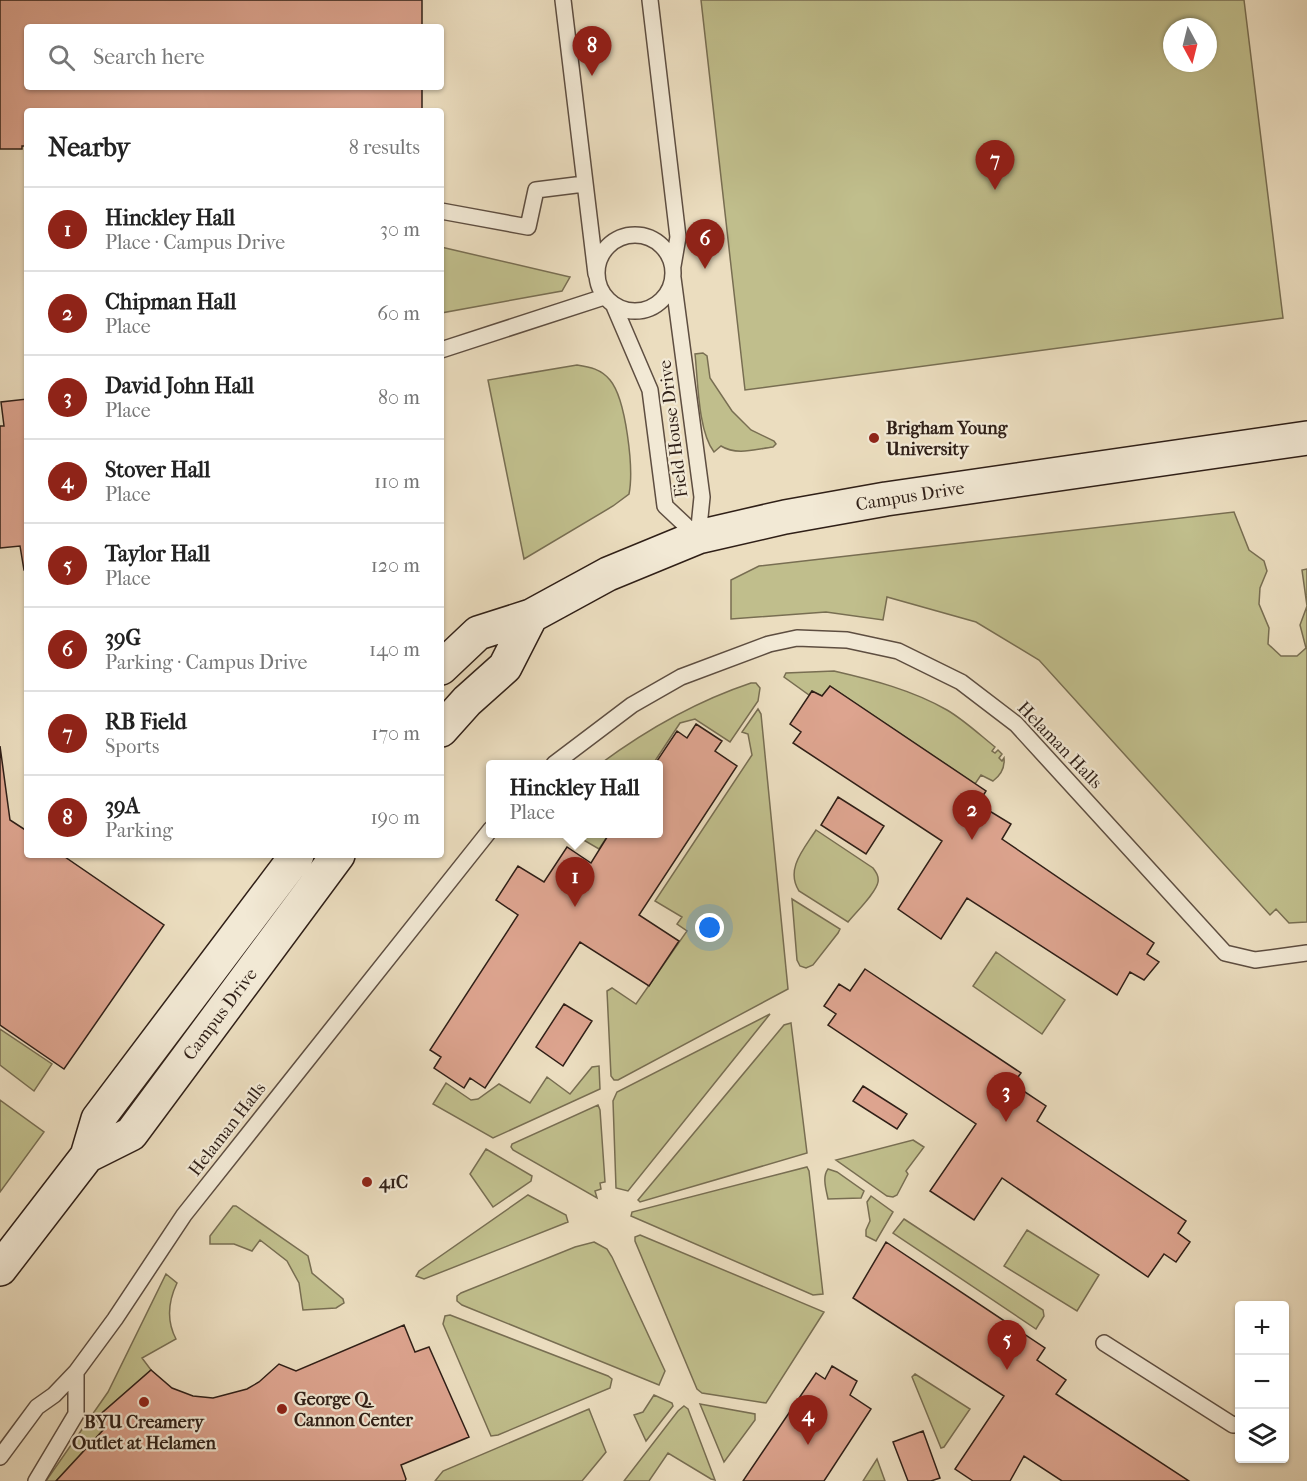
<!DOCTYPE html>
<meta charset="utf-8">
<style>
:root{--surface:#fff;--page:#f2f2f2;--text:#222;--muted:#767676;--line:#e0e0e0;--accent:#8f2418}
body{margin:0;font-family:"IM FELL French Canon",serif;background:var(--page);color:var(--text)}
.controls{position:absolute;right:18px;bottom:18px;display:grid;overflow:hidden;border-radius:6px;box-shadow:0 2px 4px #0004}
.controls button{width:54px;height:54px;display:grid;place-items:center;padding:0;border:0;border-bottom:2px solid var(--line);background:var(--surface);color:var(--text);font:30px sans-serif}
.compass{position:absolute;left:1163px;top:18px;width:54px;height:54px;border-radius:50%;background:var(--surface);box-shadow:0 2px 4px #0004;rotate:173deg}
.you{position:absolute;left:710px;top:928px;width:21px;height:21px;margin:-15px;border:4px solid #fff;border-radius:50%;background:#1a73e8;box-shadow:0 0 0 9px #1a73e833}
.badge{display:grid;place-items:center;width:39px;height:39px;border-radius:50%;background:var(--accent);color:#fff;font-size:20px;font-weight:700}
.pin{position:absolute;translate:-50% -50px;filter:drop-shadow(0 2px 3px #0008)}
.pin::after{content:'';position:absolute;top:32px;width:21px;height:18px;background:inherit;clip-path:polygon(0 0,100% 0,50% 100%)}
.popup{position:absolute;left:486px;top:760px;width:177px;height:78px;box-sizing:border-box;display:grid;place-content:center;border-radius:6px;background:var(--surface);filter:drop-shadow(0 2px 4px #0005);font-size:20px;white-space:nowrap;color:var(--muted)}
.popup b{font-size:22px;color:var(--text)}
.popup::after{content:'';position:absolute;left:50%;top:100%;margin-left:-12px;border:12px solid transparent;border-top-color:var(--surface)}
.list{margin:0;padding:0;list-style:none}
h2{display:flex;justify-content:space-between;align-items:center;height:78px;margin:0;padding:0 24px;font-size:26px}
h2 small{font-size:20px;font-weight:400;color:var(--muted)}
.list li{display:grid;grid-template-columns:39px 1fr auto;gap:18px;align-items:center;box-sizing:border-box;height:84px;padding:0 24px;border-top:2px solid var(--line)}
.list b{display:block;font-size:22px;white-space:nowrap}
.list p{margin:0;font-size:20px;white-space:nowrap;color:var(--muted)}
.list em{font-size:20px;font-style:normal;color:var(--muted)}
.icon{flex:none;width:33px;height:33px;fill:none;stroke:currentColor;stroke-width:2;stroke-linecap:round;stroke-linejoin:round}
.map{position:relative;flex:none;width:1307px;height:1481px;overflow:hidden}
.search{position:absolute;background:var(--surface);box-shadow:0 2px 4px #0004;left:24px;top:24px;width:420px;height:66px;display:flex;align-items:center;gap:15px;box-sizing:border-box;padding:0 21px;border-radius:6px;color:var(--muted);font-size:22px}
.panel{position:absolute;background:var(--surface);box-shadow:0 2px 4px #0004;left:24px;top:108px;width:420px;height:750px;border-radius:6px}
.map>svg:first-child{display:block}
.green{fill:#c0be8c;stroke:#786e52;stroke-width:1.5;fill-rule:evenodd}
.building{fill:#dda48f;stroke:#2f1f17;stroke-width:1.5}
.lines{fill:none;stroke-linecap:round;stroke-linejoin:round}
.lane-casing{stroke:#5e4e41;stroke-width:18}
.secondary-casing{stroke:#2f1f17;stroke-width:36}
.lane{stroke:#f2e9d5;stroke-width:15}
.secondary{stroke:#f2e9d5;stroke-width:33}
.poi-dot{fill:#8f2418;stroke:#f2e9d5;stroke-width:2}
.labels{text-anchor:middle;stroke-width:4.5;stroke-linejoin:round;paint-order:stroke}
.poi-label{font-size:18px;font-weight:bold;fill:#2f1f17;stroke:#f2e9d5;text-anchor:start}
.street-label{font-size:18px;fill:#2f1f17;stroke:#f2e9d5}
</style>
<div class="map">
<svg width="1307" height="1481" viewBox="0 0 1307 1481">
<rect width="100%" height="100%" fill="#ebddbf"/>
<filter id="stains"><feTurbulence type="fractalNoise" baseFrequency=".00333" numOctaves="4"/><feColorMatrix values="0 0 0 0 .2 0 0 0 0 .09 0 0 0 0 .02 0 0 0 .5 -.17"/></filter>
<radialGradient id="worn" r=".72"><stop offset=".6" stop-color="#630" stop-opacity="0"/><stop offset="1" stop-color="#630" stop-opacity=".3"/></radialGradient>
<path class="green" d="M701 0H1244L1283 318 745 390ZM1172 27H1208V63H1172Z
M441 247 570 277 562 291 441 313Z
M703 353 707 356 710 378 732 411 751 430 774 441 776 444 773 447C756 449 737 456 721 446L714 452C698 431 698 381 695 354Z
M577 365C590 367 601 369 610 380 626 399 634 469 629 494L613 506 524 559 488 380Z
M1234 512 1249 550 1264 561 1267 571 1260 588 1259 604 1269 628 1268 644 1281 656H1297L1306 648 1300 625 1307 606 1302 570 1307 569V922L1289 923 1276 909 1270 915 1039 660 976 622 887 597 883 620 826 612 731 619V580L759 566Z
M834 671C873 680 912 690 947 710 964 720 980 735 995 747L992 751 995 753 998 750 1002 754 999 758 1002 761 1004 758C1005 768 1001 775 993 781L981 775 975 784 830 686 822 696 812 691 809 695 784 677 786 673Z
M751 683H756L760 688 758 701 730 742 695 719 680 723 653 764H600C646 730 697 701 751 683Z
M758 709 761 714 788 989 618 1080H614L611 1076 607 991 612 988 636 1004 687 931 677 924 682 917 655 901 752 755 748 734 742 732Z
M816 830 873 868C876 872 879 876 878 882 876 893 856 912 848 922L799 891C785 869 804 849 816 830Z
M577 834H609L599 849 575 835Z
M792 899 840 929 838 933 813 965 806 968 800 966 797 960Z
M996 952 1065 1000 1042 1034 973 986Z
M770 1014 628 1191 616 1188 613 1101 617 1092Z
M791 1023 807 1153 640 1202 638 1200 784 1025Z
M0 1029 52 1064 34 1091 0 1065Z
M599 1066 600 1089 493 1138 433 1104 446 1083 471 1100 478 1099 499 1084 530 1103 547 1077 570 1094 592 1067Z
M0 1100 44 1132 0 1192Z
M598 1105 600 1110 605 1182 600 1183 601 1189 595 1191 597 1198 513 1150 511 1147 512 1144Z
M913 1140 924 1147 906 1171 908 1174 897 1195 893 1197 887 1196 836 1160Z
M486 1149 532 1176 531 1181 493 1207 470 1174Z
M807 1167 809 1171 823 1294 813 1295 631 1216 632 1212Z
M828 1169 837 1172 864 1191 861 1198 828 1199C826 1189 822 1177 828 1169Z
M528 1195 566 1215 568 1222 424 1279 416 1276 419 1271Z
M871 1196 893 1212 876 1241 866 1236V1230L870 1221 867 1202Z
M233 1206H236L308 1256 312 1273 343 1299 344 1303 336 1308 303 1310 299 1283 287 1261 260 1240 252 1251 234 1244H210V1236Z
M904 1219 1043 1310 1044 1316 1036 1329 893 1233Z
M1027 1230 1099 1275 1077 1311 1004 1266Z
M640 1235 824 1312 766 1403 702 1393 697 1389 635 1241V1237Z
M594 1242 607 1249 612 1257 665 1371 659 1385 462 1305 457 1301V1296L461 1293 575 1247Z
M166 1274 177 1283C168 1302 166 1320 176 1339L142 1358 151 1370 95 1419 105 1428 56 1481H46L108 1392Z
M450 1315 608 1376 612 1379 610 1388 498 1435 491 1436 443 1324 445 1316Z
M915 1374 970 1409 944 1447 941 1448 912 1377Z
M654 1395 672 1403 673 1406 646 1441 634 1415 643 1412Z
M700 1404 755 1414V1420L724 1462Z
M684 1406 688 1409 715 1480 711 1479 668 1453 649 1481H624L678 1411Z
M589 1409 606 1452 582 1481H435L443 1471Z
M877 1459 885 1481H863Z"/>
<path class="building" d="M0 0H422V27H27V87H422V111H27V146H22V149H0Z
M27 399V570H24L20 546 0 548V426H4L1 402Z
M830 686 986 791 978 804 1011 824 1002 839 1154 943 1147 954 1159 962 1144 980 1130 972 1117 995 967 898 941 939 898 909 942 841 793 743 801 732 790 724 812 691 822 696Z
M696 724 722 741 715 751 737 766 639 915 679 941 649 986 580 942 485 1088 470 1078 464 1088 434 1068 441 1057 430 1050 518 915 496 900 518 866 544 882 567 847 591 863 609 834H659V764H655L677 731 687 738Z
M0 746 10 820 27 831V855H62L164 925 64 1069 0 1025Z
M838 797 884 826 866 854 821 825Z
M865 969 1021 1073 1013 1084 1046 1106 1037 1121 1186 1221 1178 1233 1190 1242 1176 1262 1164 1254 1148 1277 1002 1178 974 1220 930 1191 976 1124 828 1025 836 1014 824 1006 839 984 850 991Z
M564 1004 592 1021 563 1066 536 1047Z
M863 1086 907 1114 897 1129 853 1101Z
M886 1242 1045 1348 1037 1360 1066 1380 1056 1394 1189 1481H1062L1024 1456 1010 1481H973L955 1469 1004 1396 853 1298Z
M404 1325 415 1352 429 1347 469 1437 401 1465 406 1479 405 1481H56L105 1428 95 1419 151 1370 172 1388 193 1396 213 1398 247 1389 259 1382 279 1364 296 1371Z
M832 1366 857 1381 850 1395 871 1409 824 1481H743L816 1373 825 1379Z
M923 1431 940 1478 931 1481H908L893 1442Z"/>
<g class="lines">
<g class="lane-casing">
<path id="lane" d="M563 0 596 274
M650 0 678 237 673 266
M441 211 528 227 536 190 584 184
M597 273a38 38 0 1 1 76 0a38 38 0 1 1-76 0Z
M673 278 702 497 698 537
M614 306 650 390 665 506 698 537
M441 350 604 297
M554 764 632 705 681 677 769 644 797 638 847 640 898 651 961 682 1016 724 1225 953 1255 960 1307 953
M1104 1343 1233 1425 1240 1424
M0 1457 37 1407 54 1395 76 1372 115 1319 184 1215 491 829
M36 1481 76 1414V1372"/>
</g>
<g class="secondary-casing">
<path id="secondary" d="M441 668 478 633 531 616 608 574 698 537 785 517 886 499 1307 438
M441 730 467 701 505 667 531 616
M87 1156 131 1134 338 855
M0 1269 87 1156 98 1119 297 855"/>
</g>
<use href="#lane" class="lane"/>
<use href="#secondary" class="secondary"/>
</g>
<g class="poi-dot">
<circle cx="874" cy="438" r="6"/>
<circle cx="367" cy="1182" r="6"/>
<circle cx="144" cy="1402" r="6"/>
<circle cx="282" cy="1409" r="6"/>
</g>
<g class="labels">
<g class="poi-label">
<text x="886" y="434">Brigham Young<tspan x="886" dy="21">University</tspan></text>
<text x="379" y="1188">41C</text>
<text x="294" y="1405">George Q.<tspan x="294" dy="21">Cannon Center</tspan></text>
<text x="144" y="1428" text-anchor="middle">BYU Creamery<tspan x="144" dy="21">Outlet at Helamen</tspan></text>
</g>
<g class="street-label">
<text transform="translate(673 429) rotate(-97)" y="6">Field House Drive</text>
<text transform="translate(910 496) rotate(-9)" y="6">Campus Drive</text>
<text transform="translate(1060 745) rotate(46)" y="6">Helaman Halls</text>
<text transform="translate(220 1014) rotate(-53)" y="6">Campus Drive</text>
<text transform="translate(227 1129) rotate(-52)" y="6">Helaman Halls</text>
</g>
</g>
<rect width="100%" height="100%" filter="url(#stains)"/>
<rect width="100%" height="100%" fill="url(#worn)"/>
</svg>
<div class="controls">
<button>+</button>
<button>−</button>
<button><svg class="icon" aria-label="layers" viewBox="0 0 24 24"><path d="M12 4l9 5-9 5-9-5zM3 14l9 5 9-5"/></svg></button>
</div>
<svg class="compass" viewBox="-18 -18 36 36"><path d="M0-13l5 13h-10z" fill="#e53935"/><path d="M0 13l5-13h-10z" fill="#767676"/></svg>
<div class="you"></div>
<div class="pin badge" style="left:575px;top:907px">1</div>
<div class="popup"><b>Hinckley Hall</b>Place</div>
<div class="pin badge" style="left:972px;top:840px">2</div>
<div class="pin badge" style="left:1006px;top:1122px">3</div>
<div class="pin badge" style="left:808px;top:1445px">4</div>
<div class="pin badge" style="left:1007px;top:1370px">5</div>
<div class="pin badge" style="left:705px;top:269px">6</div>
<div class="pin badge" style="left:995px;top:190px">7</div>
<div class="pin badge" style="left:592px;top:76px">8</div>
<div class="search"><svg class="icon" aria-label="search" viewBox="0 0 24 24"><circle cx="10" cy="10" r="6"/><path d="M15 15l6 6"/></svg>Search here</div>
<section class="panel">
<h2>Nearby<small>8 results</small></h2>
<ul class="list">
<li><span class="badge">1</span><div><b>Hinckley Hall</b><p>Place · Campus Drive</p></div><em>30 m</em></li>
<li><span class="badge">2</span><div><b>Chipman Hall</b><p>Place</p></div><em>60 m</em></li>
<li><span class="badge">3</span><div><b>David John Hall</b><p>Place</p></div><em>80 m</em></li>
<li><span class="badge">4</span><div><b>Stover Hall</b><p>Place</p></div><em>110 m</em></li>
<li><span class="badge">5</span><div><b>Taylor Hall</b><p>Place</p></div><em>120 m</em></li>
<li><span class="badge">6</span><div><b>39G</b><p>Parking · Campus Drive</p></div><em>140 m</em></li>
<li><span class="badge">7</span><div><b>RB Field</b><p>Sports</p></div><em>170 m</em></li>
<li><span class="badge">8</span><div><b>39A</b><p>Parking</p></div><em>190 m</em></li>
</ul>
</section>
</div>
